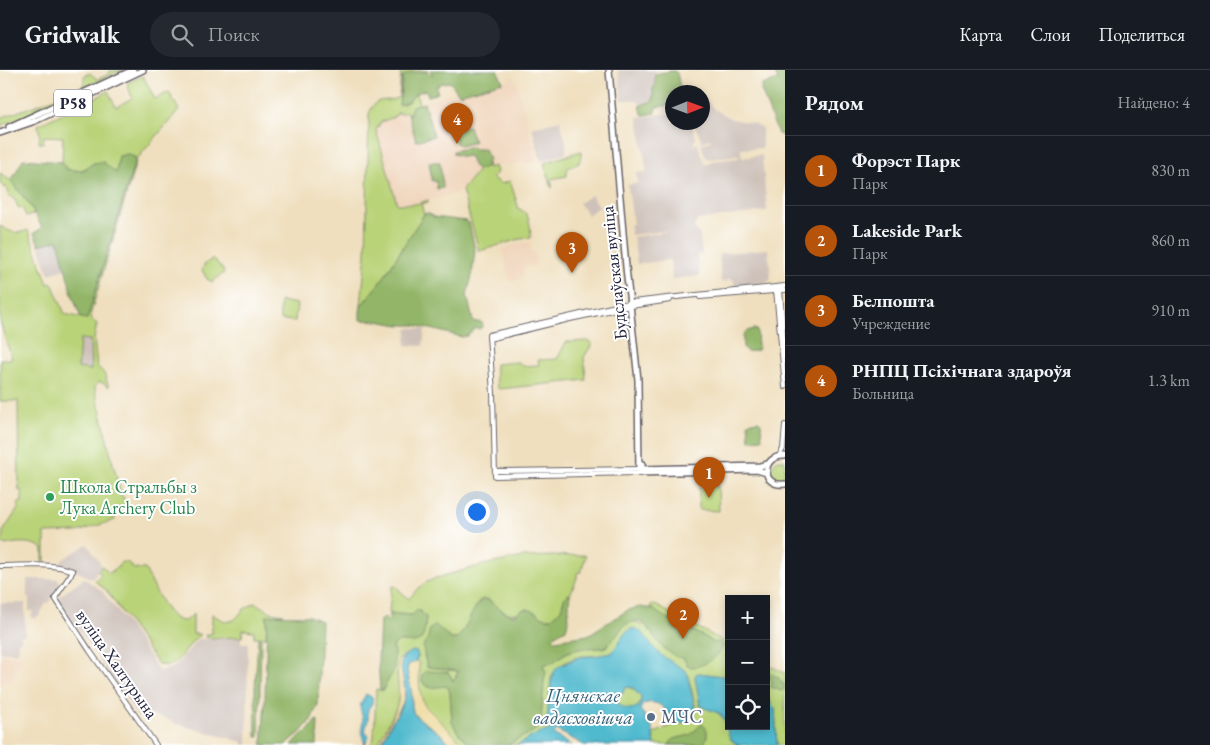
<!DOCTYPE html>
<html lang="ru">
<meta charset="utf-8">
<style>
:root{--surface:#171b24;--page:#242831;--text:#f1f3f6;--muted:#9ea1a6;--line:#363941;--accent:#b45309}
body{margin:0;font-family:"EB Garamond",serif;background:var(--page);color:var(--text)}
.controls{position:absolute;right:15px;bottom:15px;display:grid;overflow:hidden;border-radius:0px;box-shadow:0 2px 8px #0003}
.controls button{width:45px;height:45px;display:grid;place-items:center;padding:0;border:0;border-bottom:1px solid var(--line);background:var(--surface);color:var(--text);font:25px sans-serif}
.compass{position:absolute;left:665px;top:15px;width:45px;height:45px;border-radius:50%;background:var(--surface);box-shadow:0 2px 8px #0003;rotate:89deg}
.you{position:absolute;left:476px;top:441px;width:18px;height:18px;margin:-12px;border:4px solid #fff;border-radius:50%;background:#1a73e8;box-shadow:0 0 0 8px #1a73e833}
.badge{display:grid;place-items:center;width:32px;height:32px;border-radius:50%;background:var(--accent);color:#fff;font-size:16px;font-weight:700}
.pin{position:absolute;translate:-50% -41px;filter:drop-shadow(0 1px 2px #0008)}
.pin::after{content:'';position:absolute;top:26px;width:18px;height:15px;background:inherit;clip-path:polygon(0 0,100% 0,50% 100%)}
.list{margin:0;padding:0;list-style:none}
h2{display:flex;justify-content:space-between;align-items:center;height:65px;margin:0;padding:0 20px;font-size:21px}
h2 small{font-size:16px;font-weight:400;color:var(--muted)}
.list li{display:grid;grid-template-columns:32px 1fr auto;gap:15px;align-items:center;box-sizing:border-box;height:70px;padding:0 20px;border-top:1px solid var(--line)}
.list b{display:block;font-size:19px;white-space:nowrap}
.list p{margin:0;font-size:16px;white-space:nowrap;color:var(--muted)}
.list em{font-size:16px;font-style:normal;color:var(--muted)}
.icon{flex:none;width:28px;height:28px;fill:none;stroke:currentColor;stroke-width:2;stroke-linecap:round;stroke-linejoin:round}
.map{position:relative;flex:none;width:785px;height:675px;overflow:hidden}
header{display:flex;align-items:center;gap:30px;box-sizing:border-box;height:70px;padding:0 25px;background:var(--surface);border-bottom:1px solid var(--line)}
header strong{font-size:24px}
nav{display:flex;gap:28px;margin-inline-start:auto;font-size:18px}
.search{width:350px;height:45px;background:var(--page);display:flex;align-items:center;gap:12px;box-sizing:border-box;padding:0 18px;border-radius:28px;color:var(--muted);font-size:19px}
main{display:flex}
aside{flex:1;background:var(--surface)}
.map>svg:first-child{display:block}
.built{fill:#f0d5bc}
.industrial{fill:#cec1b9}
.green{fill:#b9d378;stroke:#6e7a5a;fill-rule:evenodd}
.forest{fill:#92b568;stroke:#5a6c52}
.sand{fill:#eeda9e;stroke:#887e6c}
.water{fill:#50b9cd;stroke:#396e84;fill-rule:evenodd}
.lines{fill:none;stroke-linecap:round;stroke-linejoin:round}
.minor-casing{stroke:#6a6469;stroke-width:6}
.major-casing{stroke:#6a6469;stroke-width:8}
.minor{stroke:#fff;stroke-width:4}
.major{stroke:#fff;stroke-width:5}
.leisure-dot{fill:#2e9e5b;stroke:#fff;stroke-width:2}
.service-dot{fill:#5c6f8a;stroke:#fff;stroke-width:2}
.labels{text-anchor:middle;stroke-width:4;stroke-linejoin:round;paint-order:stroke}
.shield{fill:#fff;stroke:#646476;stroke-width:1}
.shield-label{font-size:16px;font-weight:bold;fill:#22223b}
.street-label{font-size:18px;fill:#22223b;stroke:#fff}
.leisure-label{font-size:18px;fill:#27864d;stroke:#fff;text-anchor:start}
.service-label{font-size:18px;fill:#4e5e75;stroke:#fff;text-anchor:start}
.water-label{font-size:19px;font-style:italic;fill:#345e75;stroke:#fff}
</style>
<header>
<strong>Gridwalk</strong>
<div class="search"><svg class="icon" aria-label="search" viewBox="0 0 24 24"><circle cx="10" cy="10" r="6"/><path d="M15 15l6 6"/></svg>Поиск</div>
<nav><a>Карта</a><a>Слои</a><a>Поделиться</a></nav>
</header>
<main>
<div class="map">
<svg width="785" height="675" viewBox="0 0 785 675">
<rect width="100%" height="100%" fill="#fff"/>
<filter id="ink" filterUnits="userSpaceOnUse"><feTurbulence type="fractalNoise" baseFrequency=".02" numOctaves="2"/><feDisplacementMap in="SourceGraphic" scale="10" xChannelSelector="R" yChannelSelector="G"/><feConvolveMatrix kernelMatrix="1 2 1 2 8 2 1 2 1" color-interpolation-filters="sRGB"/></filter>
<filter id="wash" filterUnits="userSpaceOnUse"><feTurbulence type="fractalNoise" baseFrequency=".0096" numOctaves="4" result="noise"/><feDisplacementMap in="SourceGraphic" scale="20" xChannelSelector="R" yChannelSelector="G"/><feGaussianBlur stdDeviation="1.12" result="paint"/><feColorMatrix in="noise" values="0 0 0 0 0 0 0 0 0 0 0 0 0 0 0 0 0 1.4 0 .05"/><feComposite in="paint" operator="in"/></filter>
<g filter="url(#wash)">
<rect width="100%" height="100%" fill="#efdfbe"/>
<path class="built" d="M476 0 498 2 503 12 513 6 517 13 537 91 526 94 525 91 508 96 507 92 488 98 487 93 478 100 460 122 417 134H397L376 59 381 51 393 47 396 43 400 42V44L408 42 409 46 412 36 453 23Z
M523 172H530L531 182H535L536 195 523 197 524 207 510 211 502 179Z
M0 583 22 586 20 596H16V605L11 612H3V615H0Z"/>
<path class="industrial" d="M618 0H667L655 1V16L653 18V29L652 32 638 33V31L634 30V28L633 30H622Z
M703 26 714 39 732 49 755 54 762 58V78L741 79V82L742 88 762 85 767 141 698 150 694 157 700 165 702 184 697 185 700 206 672 209 670 190 637 194 633 167 666 162V161L631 165 630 155 633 154 628 115 638 113 636 103 647 102 638 47 672 43V52L691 53 696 68 693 74 695 75 697 72 705 94H709L711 91 739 88 738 85 710 89 707 88 705 86 701 74 711 71 710 69 702 72 694 53 702 52Z
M560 50 566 73V82L564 84 541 91 532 57Z
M591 125 599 136 588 145 579 133Z
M58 170 66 199 49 204 39 175Z
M768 179 771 208 766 213 735 216 733 209H727V212H721L719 184Z
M410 258 425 259 423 276 406 275 407 260Z
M80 269H90L91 300 78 298Z
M87 474 102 496 92 509 59 492Z
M84 508 102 521 129 556 159 601 174 597 198 569 241 568V573H248L247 675H243V672L173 653V651L145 643 138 647 57 528Z
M27 509H59V516L49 533 47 532 38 547 34 549 31 547 33 541H29V528H27Z
M0 533H25V565L21 566V571H18V582H0Z"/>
<path class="green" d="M111 0H122L23 47 0 56V48L70 23 71 18H80L84 14V6L90 3 91 4 97 9 108 5Z
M401 0H427L428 2C420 2 409 2 402 7L399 35 408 32 416 23 419 34 412 36 409 47 408 42 400 44 399 42 397 43V45L394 46V47L381 52 376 60 397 134H417L428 130 429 132 421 134 424 144 384 207 361 236 366 183 369 44C377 23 384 35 399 27Z
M143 6 155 29 169 22 179 40 137 89 91 243 92 250 97 254 94 269 97 296 104 303 109 317 101 312 98 313 95 317 96 324 104 355 106 366 118 413 121 424 129 437 113 441 115 450 77 462 45 463V492H43V479C35 471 16 472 6 475L0 472 4 466 2 463 18 439 19 432H22V421H19L18 331H0V289H12L0 252V156C10 162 17 165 28 160L48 214 52 213 65 244 87 249 136 88 128 84 119 86 116 103 94 93C83 101 79 101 66 99L62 92 63 67 44 66 43 73H39L40 64 38 55 101 25 108 21 116 37 132 28 127 13ZM80 269 90 270 91 300 78 298Z
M581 81V86L579 93 567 98V106L551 109V112H552V118L551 117 544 93Z
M487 92 488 98 495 96 497 102 495 105 492 106 494 110H496L501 114 510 111 519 139C531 143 530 157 531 168L520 169 479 181 462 120 478 100 477 96Z
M0 103 14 113 32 138 34 144 26 147 23 139 18 137 15 130 7 124 9 121 0 114Z
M213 188 224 201V203L212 212 207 209 202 200 204 195Z
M281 231 297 234 295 251 280 250V232Z
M588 271 591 272V276L584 287 586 310 499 319 497 317 495 294 518 292 523 296 539 295 538 290 557 289 566 272Z
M778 390H785L784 411H777C769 405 769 396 778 390Z
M718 416 719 441 699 440V417Z
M586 485 581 502 577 503V508L570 525V524L564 529 561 539 552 548H543L535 542 522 540C510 550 498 537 488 529L480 530C471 543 468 559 456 569L428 568 424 585 427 597 458 601 455 609 454 610 449 604 423 614C433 622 438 614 448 617L450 622 452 652 459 664 470 675H464L425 636C418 623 418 608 419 594L418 592 416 591 417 588 418 587 417 582 413 581 403 586 402 589H399L397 605 399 623 397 636 378 675H371L374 668 376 619 380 620H383C385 615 389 610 390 605 393 594 390 580 396 572H417L425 554 426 547 419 540 416 541 412 545 389 543C389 540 391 521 392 517L395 516 409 529 418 518 425 513 436 508 483 495 524 487Z
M123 492 129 493 134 499H145C152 511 174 571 193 544V564H199L200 565C186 573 179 602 158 594L107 521 95 511 101 504 98 501 102 496 109 503 118 497 120 493Z
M255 533 271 542 284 544 267 546 266 567H254V561L243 560 242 567 212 568 205 567 206 564H212V544C222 550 229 556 238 546 240 544 242 541 244 539 247 537 252 535 255 533Z
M651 535H655L668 542 729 574V607L699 603 696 604 695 608 700 636C707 639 714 640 719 644 731 653 725 665 738 675H655L653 664 672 655 675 651C680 654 682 654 687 651 690 649 694 647 695 642 697 633 689 611 686 601L660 585 653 578 640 561 625 563C622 568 616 580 611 583 605 586 590 586 583 586 572 587 554 597 551 608L547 648 548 653 551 657V659L548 661 541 662 517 675H507L534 661 540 654 544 610 546 601 543 597 544 594C555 593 562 583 572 581 577 579 583 578 588 578 594 577 602 580 607 576 617 568 621 551 636 551L642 556Z
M766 594 785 603V675H777L775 639 769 630 766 624Z
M627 617 633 619 641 627C641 642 625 642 618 633V626L623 623 624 619Z"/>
<path class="forest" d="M430 0H497L503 12 459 24 450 12 438 14 439 16 436 17 438 23 428 26 426 20 416 23 408 32 399 35 403 6 410 3 428 2 433 6Z
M774 0H785V66L778 64 761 20 762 15 778 10Z
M671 1H675L677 3 681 22H672V35L656 37 655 43 644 45 642 44 640 35 653 31V18L655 16V4Z
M454 30H456L465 53 445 58 442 46 456 42Z
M424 33 434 66 416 71 409 47 412 36Z
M469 56 474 72 461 76 456 73 454 65 450 64 447 60Z
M472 77 474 79H484L489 89 487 92V96C476 103 473 97 470 87L467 86 463 87 453 84V81Z
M128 84 136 88 87 249 81 248 72 224 58 170 39 175 34 163 42 158 32 138 11 111 23 89 62 92 66 99 78 101 86 99 93 93 103 92 116 103 119 86Z
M429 92H440L443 118 437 119 436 111H432Z
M428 143 434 147 466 151 469 153 475 180 472 205 467 225 473 251 474 252H481L483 254 482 257 479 259 476 258 467 266 462 267 415 255H399L377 251 360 250V242L361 236 384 207 424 144Z
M754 259 757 260 758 280 747 282 743 277V265L747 261Z
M750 352 758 351 761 353 762 369 751 370 749 369 748 353Z
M568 524 570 525C568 536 570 548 566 559 562 562 556 563 553 568L555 570 588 565 628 540 640 537 653 539 661 545 673 552 697 563 715 573 719 572 724 576C717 588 705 597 690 597L687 595 684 589 675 586 663 578 643 552C618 549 622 566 606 576 601 580 593 577 587 578 580 579 571 580 564 584 558 588 552 595 544 594L543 597 546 601 544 610 541 651 538 658 534 661 507 675H470L459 664 452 652 450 622 448 617C438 614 431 623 422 611V605L426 601 448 602 453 611 455 609 458 601 427 597 423 577 425 572 428 568 430 559 436 555 451 569H456C468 559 472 536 483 529 494 530 500 542 511 545 518 546 520 539 526 539 536 539 540 550 552 548L561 539 564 529Z
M417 540H419L426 547C425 553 426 562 422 568 414 580 399 564 393 577L394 582V600L383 620H380L378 591 380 550 384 547 388 550 389 549 390 544 412 545Z
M267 545 309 546 321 551 318 635 315 641 311 650 300 663 285 675H262L265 631Z
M258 568H261L259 667H256L255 618Z
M766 601 779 608 785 617 784 619 781 621 771 617 772 611Z
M316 650 318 651 317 675H292L302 664 308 661Z
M702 654C710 660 707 667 704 675H669L673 669 690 665Z"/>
<path class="sand" d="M399 589H402C400 603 407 615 404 629 402 637 397 643 393 650 388 658 384 666 381 675H378C383 661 395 647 398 632 400 617 395 603 399 589Z
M416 591 419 593C419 608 418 622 425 636L464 675H450L442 665 417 647 413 642 412 638V624L407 599 409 594Z"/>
<path class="water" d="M631 559C643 557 647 571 654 578 663 589 676 593 687 602L695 640C694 648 686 654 678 653 664 643 664 628 643 634L640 640 644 644 646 650 652 657 655 675H584L556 660 554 663 555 665 571 675H517L541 662 548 661 551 659V657L548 653 547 648 551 612 555 600 560 596 579 587 594 586 612 583 625 563ZM627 617 633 618 641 627 640 635C634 641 623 640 618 633V626L623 623 624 619Z
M412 581 417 582 418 586 415 592 408 595 407 601 411 621 412 636 413 642 417 647 442 665 450 675H381C386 659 402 641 405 626 407 608 391 590 412 581Z
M699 603 729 607V656H766V624L769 631 775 639 777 675H738C736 673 733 672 731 670 726 663 728 653 722 646 716 639 706 641 700 635L695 607 696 604Z
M366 624 373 628 372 631 373 632 368 639V650L365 661 366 664 370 667 367 670 365 675 362 664V656L363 650 360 636Z"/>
</g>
<g filter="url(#ink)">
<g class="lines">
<g class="minor-casing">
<path id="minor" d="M776 220 785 317
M780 220 785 287
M700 227 785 220
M489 269 570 249 631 236 670 230
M779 386 783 379 785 355
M495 401 640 399
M639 403 495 406 493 323 489 265 633 232 667 228 785 216
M0 496C24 496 51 492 73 501L55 528 90 581 156 675"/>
</g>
<g class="major-casing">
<path id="major" d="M609 0 626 197 638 310 639 403 757 400 767 403
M9 57 133 0
M0 63 35 51 143 0
M785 386C760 385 761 418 785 414
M642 394V399L760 396 768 394"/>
</g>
<use href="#minor" class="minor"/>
<use href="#major" class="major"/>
</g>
</g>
<circle class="leisure-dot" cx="50" cy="427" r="5"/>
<circle class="service-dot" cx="651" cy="647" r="5"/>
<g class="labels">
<rect class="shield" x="54" y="19.5" width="38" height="27" rx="4"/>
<g class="shield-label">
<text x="73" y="39">Р58</text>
</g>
<g class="street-label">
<text transform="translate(614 203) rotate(-96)" y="6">Будслаўская вуліца</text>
<text transform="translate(117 594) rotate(55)" y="6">вуліца Халтурына</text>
</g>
<g class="leisure-label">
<text x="60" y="423">Школа Стральбы з<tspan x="60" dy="21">Лука Archery Club</tspan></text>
</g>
<g class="service-label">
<text x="661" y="653">МЧС</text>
</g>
<g class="water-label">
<text x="583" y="632">Цнянскае<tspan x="583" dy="22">вадасховішча</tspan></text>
</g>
</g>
</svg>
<div class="controls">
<button>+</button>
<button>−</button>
<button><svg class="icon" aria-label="locate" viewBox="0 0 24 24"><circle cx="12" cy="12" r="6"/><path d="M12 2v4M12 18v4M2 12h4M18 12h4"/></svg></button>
</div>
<svg class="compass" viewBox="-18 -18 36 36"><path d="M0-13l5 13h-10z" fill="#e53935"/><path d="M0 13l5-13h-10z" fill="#9ea1a6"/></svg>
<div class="you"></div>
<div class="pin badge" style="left:709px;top:428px">1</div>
<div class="pin badge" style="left:683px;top:569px">2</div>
<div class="pin badge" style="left:572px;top:203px">3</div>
<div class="pin badge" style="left:457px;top:74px">4</div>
</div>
<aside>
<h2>Рядом<small>Найдено: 4</small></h2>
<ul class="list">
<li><span class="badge">1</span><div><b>Форэст Парк</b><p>Парк</p></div><em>830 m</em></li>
<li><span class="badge">2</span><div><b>Lakeside Park</b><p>Парк</p></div><em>860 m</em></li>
<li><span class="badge">3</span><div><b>Белпошта</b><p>Учреждение</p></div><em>910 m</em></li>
<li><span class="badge">4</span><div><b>РНПЦ Псіхічнага здароўя</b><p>Больница</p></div><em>1.3 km</em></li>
</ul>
</aside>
</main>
